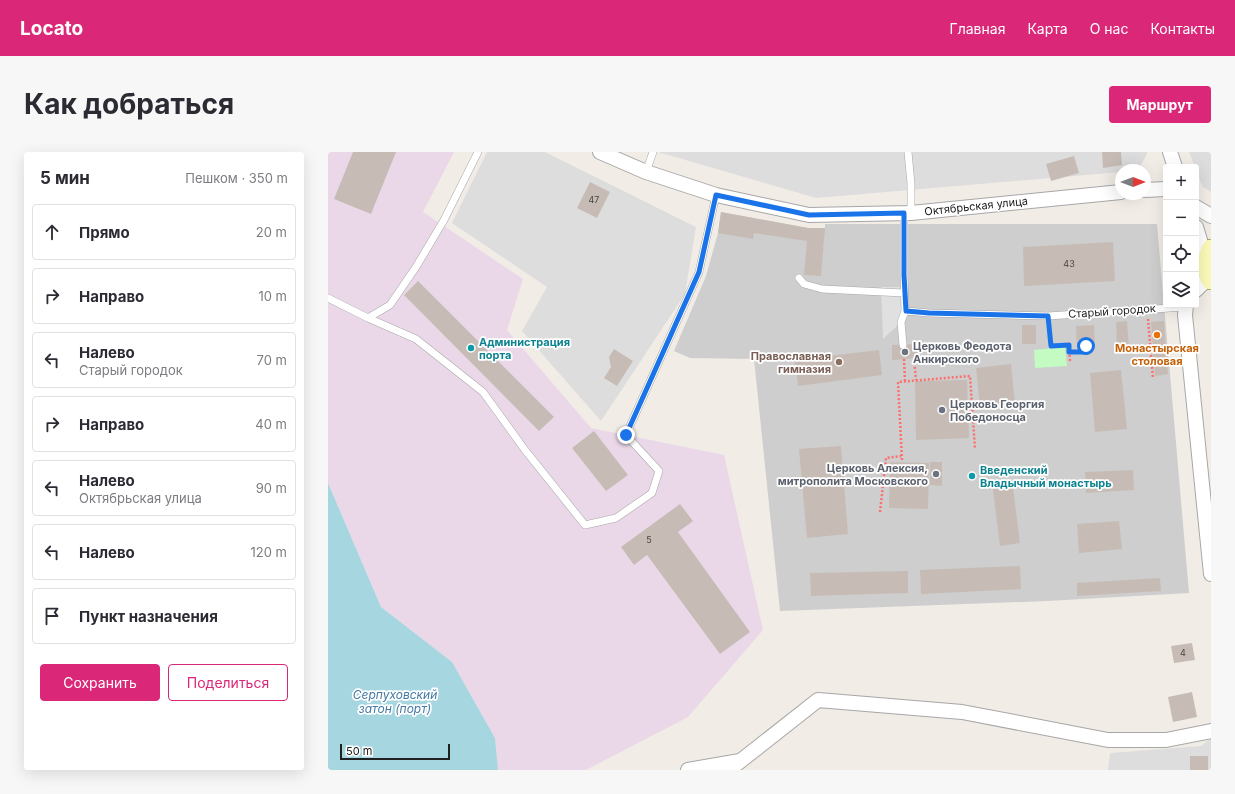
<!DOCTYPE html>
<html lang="ru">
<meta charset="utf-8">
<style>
:root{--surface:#fff;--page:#f7f7f7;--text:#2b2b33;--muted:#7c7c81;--line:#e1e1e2;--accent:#db2777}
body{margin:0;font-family:Inter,sans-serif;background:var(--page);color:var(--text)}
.controls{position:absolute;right:12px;top:12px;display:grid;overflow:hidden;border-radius:4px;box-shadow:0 4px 16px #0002}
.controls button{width:36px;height:36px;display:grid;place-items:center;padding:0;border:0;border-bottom:1px solid var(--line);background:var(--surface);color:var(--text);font:20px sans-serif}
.compass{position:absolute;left:787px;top:12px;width:36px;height:36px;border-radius:50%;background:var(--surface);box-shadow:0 4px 16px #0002;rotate:90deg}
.scale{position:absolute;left:12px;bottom:10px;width:110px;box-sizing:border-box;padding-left:4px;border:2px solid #202020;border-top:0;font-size:11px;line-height:14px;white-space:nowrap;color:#202020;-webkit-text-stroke:3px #fff;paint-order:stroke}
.stop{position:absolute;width:12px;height:12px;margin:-9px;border:3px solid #1a73e8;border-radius:50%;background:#fff}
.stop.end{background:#1a73e8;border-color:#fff;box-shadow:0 1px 4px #0008}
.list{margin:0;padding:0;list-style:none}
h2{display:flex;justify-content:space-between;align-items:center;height:52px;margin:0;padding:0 16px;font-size:17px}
h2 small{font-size:13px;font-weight:400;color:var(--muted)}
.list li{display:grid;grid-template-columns:26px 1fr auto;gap:12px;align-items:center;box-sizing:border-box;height:56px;margin:0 8px 8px;padding:0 8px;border:1px solid var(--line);border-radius:4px}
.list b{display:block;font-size:15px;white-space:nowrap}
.list p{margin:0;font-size:13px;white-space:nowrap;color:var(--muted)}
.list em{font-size:13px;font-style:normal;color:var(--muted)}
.actions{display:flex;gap:8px;padding:12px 16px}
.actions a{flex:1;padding:9px 0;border:1px solid var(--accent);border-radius:4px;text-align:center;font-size:14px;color:var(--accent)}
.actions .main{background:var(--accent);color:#fff}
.icon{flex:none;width:22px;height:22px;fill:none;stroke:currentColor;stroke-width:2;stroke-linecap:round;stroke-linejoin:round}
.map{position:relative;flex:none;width:883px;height:618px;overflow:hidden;border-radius:4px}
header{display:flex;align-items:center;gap:24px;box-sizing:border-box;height:56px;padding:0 20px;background:var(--accent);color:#fff}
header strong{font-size:19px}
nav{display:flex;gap:22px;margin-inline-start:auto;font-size:14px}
.intro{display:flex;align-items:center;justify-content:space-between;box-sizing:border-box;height:96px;padding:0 24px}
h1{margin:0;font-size:28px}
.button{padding:10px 18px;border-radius:4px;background:var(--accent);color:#fff;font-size:14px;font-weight:700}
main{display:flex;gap:24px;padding:0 24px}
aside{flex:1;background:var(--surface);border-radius:4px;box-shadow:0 4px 16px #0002}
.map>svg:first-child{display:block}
.residential{fill:#dedddd}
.industrial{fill:#ead8e8}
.religious{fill:#cecece}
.park{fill:#c3fbc3}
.parking{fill:#e0e0e0}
.water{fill:#a6d6df}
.building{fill:#c6bcb5}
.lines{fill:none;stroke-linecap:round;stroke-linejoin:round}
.lane-casing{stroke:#a7a7a7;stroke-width:8}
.street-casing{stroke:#a7a7a7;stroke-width:16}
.secondary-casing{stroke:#777b02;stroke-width:20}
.path{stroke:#fd6f6b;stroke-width:2.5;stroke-dasharray:2 2;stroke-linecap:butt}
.lane{stroke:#fff;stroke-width:7}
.street{stroke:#fff;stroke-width:14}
.secondary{stroke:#fbfaba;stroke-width:19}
.route{stroke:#1a73e8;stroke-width:5}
.food-dot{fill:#e8710a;stroke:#fff;stroke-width:1.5}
.culture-dot{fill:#0f9aa8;stroke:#fff;stroke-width:1.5}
.worship-dot{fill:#6b7280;stroke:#fff;stroke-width:1.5}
.education-dot{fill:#8d6e63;stroke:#fff;stroke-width:1.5}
.labels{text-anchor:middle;stroke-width:3.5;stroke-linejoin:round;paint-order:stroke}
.number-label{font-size:9px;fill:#4a4745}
.street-label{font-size:11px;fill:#202020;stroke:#fff}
.culture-label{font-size:11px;font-weight:bold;fill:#0d838f;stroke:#fff;text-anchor:start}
.worship-label{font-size:11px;font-weight:bold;fill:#5b616d;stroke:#fff;text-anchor:start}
.food-label{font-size:11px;font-weight:bold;fill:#c56008;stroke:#fff}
.education-label{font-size:11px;font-weight:bold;fill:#785e54;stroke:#fff;text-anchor:end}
.water-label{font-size:12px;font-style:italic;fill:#4379a3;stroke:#fff}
</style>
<header>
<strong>Locato</strong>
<nav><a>Главная</a><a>Карта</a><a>О нас</a><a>Контакты</a></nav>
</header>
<div class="intro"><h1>Как добраться</h1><a class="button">Маршрут</a></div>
<main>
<aside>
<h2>5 мин<small>Пешком · 350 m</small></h2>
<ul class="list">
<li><svg class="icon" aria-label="ahead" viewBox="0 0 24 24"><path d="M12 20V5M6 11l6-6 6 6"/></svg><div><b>Прямо</b></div><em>20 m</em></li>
<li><svg class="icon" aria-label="right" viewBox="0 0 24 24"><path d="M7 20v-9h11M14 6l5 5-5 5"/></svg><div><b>Направо</b></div><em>10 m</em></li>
<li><svg class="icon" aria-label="left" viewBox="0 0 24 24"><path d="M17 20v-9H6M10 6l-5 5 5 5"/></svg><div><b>Налево</b><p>Старый городок</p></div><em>70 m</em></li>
<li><svg class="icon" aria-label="right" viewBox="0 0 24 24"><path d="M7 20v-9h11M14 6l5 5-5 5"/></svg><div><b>Направо</b></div><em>40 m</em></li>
<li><svg class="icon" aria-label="left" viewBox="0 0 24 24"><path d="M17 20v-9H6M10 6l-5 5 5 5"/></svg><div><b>Налево</b><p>Октябрьская улица</p></div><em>90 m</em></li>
<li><svg class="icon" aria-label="left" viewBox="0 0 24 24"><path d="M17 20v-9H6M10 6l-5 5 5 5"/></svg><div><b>Налево</b></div><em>120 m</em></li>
<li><svg class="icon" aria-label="arrive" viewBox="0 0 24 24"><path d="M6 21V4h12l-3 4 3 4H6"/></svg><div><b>Пункт назначения</b></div></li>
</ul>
<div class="actions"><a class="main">Сохранить</a><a>Поделиться</a></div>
</aside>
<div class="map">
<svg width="883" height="618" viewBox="0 0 883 618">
<rect width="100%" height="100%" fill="#f1ece6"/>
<path class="residential" d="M159 0H217L368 75 357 142 273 269 194 179 219 135 124 71Z
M330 0H819V2L810 18H793V20L488 46Z
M861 0H883V40L874 34 868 15H867Z
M883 586V618H780L782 601 873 594Z"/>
<path class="industrial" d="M0 0H126L95 60 195 127 179 178 263 276 396 303 435 478 360 565 258 618H170L167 586 124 510 53 455 0 331Z"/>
<path class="religious" d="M393 60 480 76H497V72H829L861 441 719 449 452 459 426 207 362 206 346 199 378 124 390 81Z"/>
<path class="park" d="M737 195 739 214 707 216 706 198Z"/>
<path class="parking" d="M553 135H578L580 164 555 187Z"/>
<path class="water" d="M0 331 53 455 124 510 167 586 170 618H0Z"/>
<path class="building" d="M25 0H68L43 62 6 47Z
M774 0H793L794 13 775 16Z
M746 4 751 21 723 29 718 12Z
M262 30 282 40 269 66 249 56Z
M393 60 480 76H497L493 124 476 123 479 89 426 81 425 87 390 81Z
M785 90 787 129 696 134 695 95Z
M90 129 226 265 211 279 76 143Z
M799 169 801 196 789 197 788 170Z
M836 169 840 222 827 224 823 170Z
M694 173H708V192H694Z
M766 173 767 194 749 195 748 174Z
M589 192 590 206 564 208V193Z
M286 197 305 209 289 234 276 226 283 215 281 205Z
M551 198 554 223 470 234 467 208Z
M683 212 687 251 652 255 648 216Z
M793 218 799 277 767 280 762 221Z
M639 228 641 286 588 288 587 229Z
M266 279 300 323 278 339 244 296Z
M513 294 520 382 479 386 471 297Z
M562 310 601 311 600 357 561 356Z
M602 310H614V334L602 333Z
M805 318 806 338 758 341 757 320Z
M684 328 692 391 672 394 664 331Z
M352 352 365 369 350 380 422 480 392 502 319 403 306 413 293 395Z
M791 369 794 397 751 401 749 372Z
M692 414 693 437 593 442 592 418Z
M580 419V441L483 444 482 421Z
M832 426 833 439 749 444V431Z
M864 491 867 508 846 511 843 494Z
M864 540 869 565 845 570 840 545Z
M862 604H880V618H862Z"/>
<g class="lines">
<g class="lane-casing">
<path id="lane" d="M580 0 583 32V61
M318 20 325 0
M576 61V123L577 159
M471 126 476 132 494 137 576 141
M0 146 40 166 62 153 88 115 116 68 150 0
M40 166 88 187 155 240 197 298 257 373 288 366 324 341 331 319 298 283 371 120 388 43
M575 193 573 170 577 159 601 161 720 164 857 155"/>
</g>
<g class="street-casing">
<path id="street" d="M272 0 318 20 388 43 481 63 583 61 793 40
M842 0 847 15
M817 38 838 37
M868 55 883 64
M868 75 879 111
M868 138 881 125
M858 153 857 163 883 422
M360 618 412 609
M401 618 490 548 634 560 780 588H838L883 579"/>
</g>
<g class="secondary-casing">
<path id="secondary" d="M883 97C879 107 877 118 883 128"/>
</g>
<path class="path" d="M820 167 825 226
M721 174 723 194 741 193 742 209
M741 200H759L758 194
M576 207 577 229
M586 207 588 228
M574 308 570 230 642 224 647 297
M552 360 558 306 573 304"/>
<use href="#lane" class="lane"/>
<use href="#street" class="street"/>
<use href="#secondary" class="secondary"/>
</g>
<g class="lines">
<path class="route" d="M298 283 371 120 388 43 481 63 576 61V123L578 159 601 161 720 164 723 194 741 193V200H759L758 194"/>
</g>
<circle class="food-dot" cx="829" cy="183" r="4"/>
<g class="culture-dot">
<circle cx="143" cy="196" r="4"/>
<circle cx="644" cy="324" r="4"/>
</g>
<g class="worship-dot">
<circle cx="577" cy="200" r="4"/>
<circle cx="614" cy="258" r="4"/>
<circle cx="608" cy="322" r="4"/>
</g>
<circle class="education-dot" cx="511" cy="210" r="4"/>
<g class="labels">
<g class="number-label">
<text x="266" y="51">47</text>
<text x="741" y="115">43</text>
<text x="321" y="391">5</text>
<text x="855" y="504">4</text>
</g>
<g class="street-label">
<text transform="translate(648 54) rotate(-6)" y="4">Октябрьская улица</text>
<text transform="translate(784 159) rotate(-4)" y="4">Старый городок</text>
</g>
<g class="culture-label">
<text x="151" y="194">Администрация<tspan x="151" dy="13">порта</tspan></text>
<text x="652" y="322">Введенский<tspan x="652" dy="13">Владычный монастырь</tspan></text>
</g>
<g class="worship-label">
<text x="585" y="198">Церковь Феодота<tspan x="585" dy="13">Анкирского</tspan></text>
<text x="622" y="256">Церковь Георгия<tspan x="622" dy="13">Победоносца</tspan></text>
<text x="600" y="320" text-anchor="end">Церковь Алексия,<tspan x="600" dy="13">митрополита Московского</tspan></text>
</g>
<g class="food-label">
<text x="829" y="200">Монастырская<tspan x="829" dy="13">столовая</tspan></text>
</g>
<g class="education-label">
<text x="503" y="208">Православная<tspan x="503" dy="13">гимназия</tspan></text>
</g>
<g class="water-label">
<text x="67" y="547">Серпуховский<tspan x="67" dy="14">затон (порт)</tspan></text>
</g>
</g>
</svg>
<div class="controls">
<button>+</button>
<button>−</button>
<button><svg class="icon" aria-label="locate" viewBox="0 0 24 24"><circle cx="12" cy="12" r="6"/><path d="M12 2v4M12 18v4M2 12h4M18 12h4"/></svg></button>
<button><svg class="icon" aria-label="layers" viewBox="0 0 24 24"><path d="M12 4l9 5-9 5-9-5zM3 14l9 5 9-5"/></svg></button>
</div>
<svg class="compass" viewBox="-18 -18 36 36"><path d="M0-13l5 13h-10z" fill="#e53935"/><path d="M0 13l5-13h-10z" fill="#7c7c81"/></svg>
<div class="scale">50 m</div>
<div class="stop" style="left:758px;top:194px"></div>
<div class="stop end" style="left:298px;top:283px"></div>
</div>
</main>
